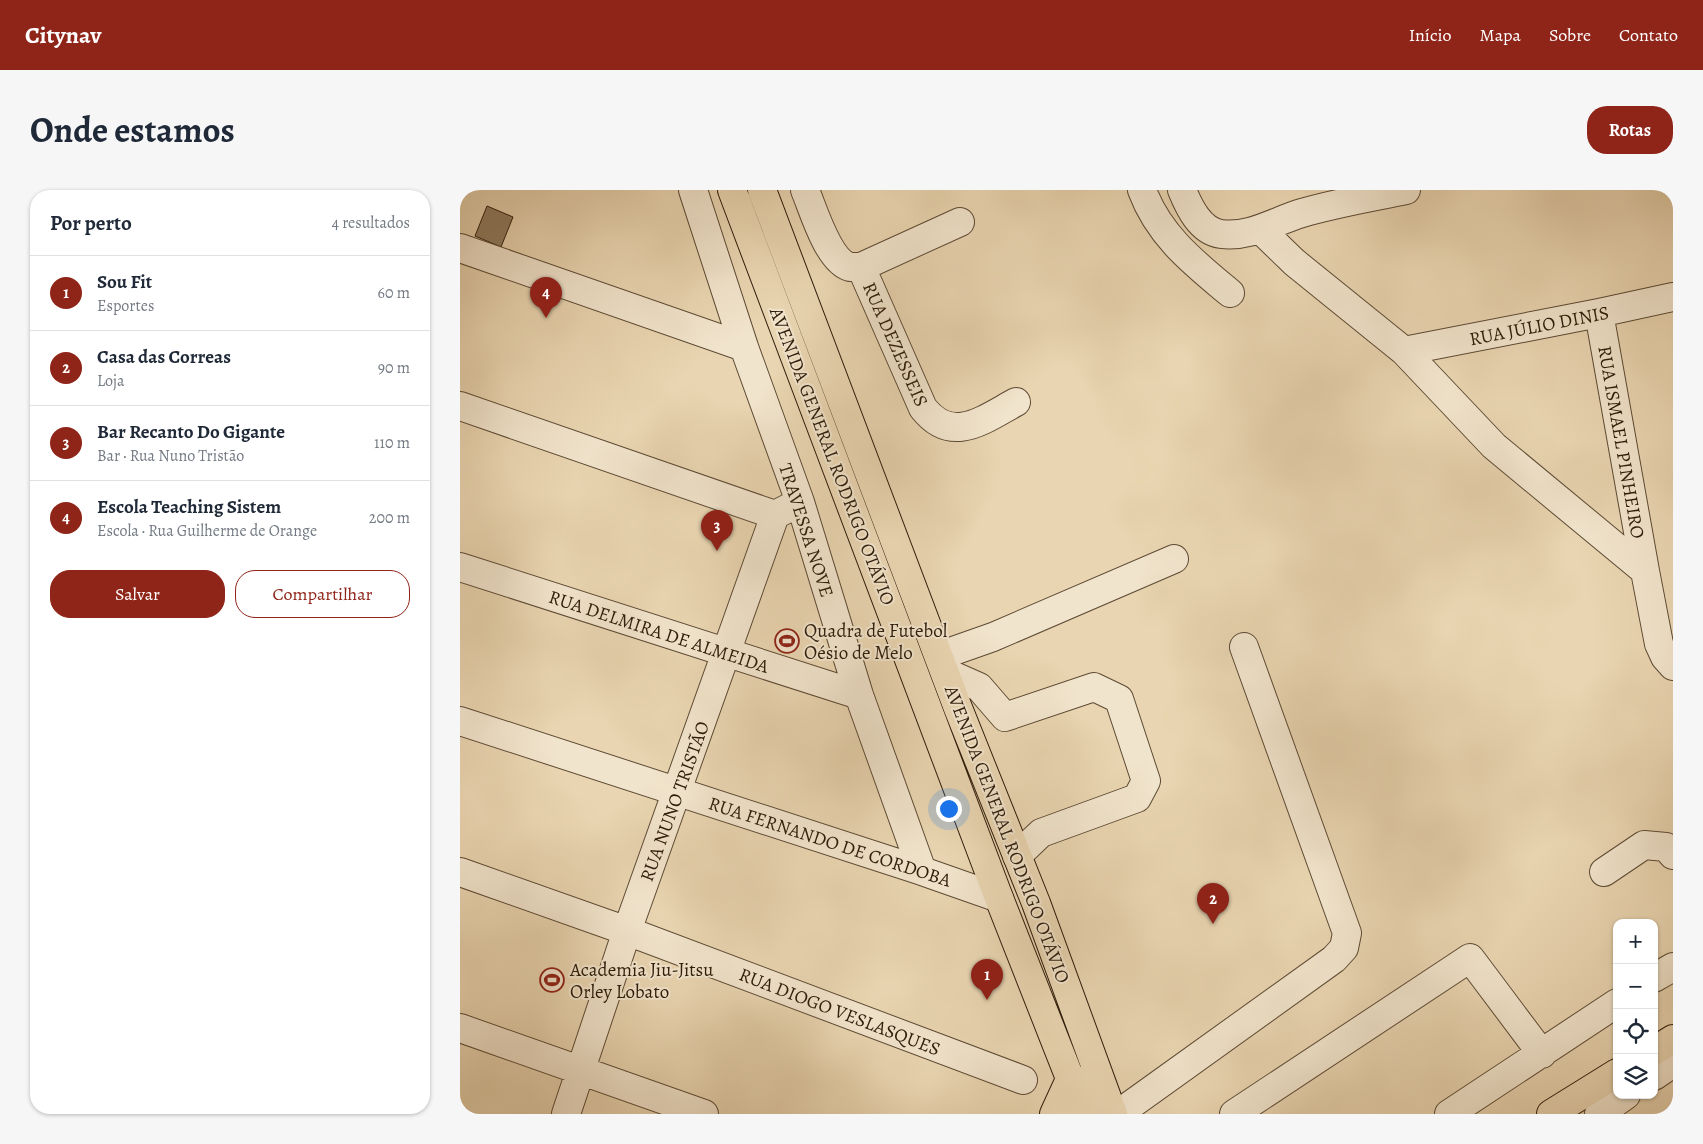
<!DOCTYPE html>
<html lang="pt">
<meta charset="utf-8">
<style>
:root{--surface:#fff;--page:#f6f6f7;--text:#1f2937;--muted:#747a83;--line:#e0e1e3;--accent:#8f2418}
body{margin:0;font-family:Alegreya,serif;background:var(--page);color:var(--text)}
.controls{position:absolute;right:15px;bottom:15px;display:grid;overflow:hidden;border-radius:10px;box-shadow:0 1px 4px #0004}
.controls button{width:45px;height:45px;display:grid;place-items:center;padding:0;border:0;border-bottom:1px solid var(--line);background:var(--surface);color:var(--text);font:25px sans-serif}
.you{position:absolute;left:488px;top:618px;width:18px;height:18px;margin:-12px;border:4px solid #fff;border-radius:50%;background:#1a73e8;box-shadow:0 0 0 8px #1a73e833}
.badge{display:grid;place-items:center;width:32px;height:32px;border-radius:50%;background:var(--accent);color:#fff;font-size:16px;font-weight:700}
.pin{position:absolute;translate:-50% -41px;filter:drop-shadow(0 1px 2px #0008)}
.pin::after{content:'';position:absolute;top:26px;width:18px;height:15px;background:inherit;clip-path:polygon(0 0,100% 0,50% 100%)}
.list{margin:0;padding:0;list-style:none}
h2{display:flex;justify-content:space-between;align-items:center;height:65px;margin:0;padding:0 20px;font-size:21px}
h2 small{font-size:16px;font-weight:400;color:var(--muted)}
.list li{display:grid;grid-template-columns:32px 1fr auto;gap:15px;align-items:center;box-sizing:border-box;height:75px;padding:0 20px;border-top:1px solid var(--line)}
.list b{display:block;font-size:19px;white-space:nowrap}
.list p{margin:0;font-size:16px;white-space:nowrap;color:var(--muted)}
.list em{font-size:16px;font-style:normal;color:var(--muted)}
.actions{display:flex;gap:10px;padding:15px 20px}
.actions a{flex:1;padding:11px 0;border:1px solid var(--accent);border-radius:20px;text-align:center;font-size:18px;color:var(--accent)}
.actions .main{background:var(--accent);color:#fff}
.icon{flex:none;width:28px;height:28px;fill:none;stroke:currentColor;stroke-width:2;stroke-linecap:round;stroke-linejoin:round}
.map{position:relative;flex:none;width:1213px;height:924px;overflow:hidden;border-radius:20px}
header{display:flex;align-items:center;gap:30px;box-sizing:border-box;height:70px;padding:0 25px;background:var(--accent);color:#fff}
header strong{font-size:24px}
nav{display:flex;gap:28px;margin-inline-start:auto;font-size:18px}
.intro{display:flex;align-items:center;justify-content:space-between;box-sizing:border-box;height:120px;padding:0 30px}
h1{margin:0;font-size:35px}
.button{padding:12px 22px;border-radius:20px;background:var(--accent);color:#fff;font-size:18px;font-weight:700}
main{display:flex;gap:30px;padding:0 30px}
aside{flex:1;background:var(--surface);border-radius:20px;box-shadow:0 1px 4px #0004}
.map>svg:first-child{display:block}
.building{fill:#8f7c61;stroke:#2e1c0b}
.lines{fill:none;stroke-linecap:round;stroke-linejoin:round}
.minor-casing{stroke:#5d4a34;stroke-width:30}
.major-casing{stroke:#2e1c0b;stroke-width:30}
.minor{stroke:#f1e4cc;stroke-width:28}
.major{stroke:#e9d5b1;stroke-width:28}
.labels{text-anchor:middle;stroke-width:4;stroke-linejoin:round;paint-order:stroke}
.street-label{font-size:19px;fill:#2e1c0b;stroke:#f1e4cc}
.poi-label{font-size:19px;fill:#2e1c0b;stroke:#f1e4cc;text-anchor:start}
</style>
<header>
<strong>Citynav</strong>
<nav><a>Início</a><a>Mapa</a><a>Sobre</a><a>Contato</a></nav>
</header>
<div class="intro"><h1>Onde estamos</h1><a class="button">Rotas</a></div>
<main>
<aside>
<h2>Por perto<small>4 resultados</small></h2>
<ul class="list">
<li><span class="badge">1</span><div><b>Sou Fit</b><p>Esportes</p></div><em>60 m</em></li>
<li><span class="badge">2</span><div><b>Casa das Correas</b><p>Loja</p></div><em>90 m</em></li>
<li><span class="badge">3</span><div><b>Bar Recanto Do Gigante</b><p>Bar · Rua Nuno Tristão</p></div><em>110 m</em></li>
<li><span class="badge">4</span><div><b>Escola Teaching Sistem</b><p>Escola · Rua Guilherme de Orange</p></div><em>200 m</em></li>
</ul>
<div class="actions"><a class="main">Salvar</a><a>Compartilhar</a></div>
</aside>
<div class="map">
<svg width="1213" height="924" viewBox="0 0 1213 924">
<rect width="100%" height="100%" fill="#e9d5b1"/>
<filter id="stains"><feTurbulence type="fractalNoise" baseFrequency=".004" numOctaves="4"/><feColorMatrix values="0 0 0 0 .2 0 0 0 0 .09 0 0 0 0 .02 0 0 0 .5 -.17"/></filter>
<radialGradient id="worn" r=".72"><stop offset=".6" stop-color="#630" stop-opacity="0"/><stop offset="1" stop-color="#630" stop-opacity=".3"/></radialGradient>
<path class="building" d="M27 16 53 27 41 57 15 46Z"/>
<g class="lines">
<g class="minor-casing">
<path id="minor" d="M233 0 284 157 340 312 399 505 462 681
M345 0C353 19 368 71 390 77 393 77 398 77 401 77L500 32
M682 0C699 46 734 73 770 103
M722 0C729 17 740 41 761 44 790 48 815 31 842 23 876 13 912 7 946 0
M801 40 834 72 944 161 1034 256 1185 381 1199 454 1205 467 1213 476
M0 58 284 157
M401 77 463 218C492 255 523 230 556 212
M1139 123 1185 381
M944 161 1139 123 1213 107
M0 216 315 325
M0 377 399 505
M479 466 533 447 714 369
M485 482 519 497 545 527 634 497 659 509 686 591 677 608 581 643 557 666
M0 531 462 681 539 708
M0 682 167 741 563 890
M1144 682 1184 655 1206 657 1213 665
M1194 788 1213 777
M0 838 244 924
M1194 886 1213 873
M106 924 167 741 315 325 340 312
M658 924 874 769 884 758 887 743 784 457
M774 924 1010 768 1082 864
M989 924 1157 813
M1139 924 1166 905"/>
</g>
<g class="major-casing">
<path id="major" d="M272 0 539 708 624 924
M302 0 498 518 576 713 653 924
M1194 861 1213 849
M594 924 611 887
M1091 924 1157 883"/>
</g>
<use href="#minor" class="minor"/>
<use href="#major" class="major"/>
</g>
<defs>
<g id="stadium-ring" transform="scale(1.25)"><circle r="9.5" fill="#f1e4cc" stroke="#8f2418" stroke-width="1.5"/><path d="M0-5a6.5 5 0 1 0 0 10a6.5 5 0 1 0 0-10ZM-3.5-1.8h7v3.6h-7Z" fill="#8f2418"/></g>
</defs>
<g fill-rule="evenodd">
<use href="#stadium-ring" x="327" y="451"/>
<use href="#stadium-ring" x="92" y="790"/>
</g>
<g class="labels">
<g class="street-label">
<text transform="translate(1079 135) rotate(-11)" y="7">RUA JÚLIO DINIS</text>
<text transform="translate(436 154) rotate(66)" y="7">RUA DEZESSEIS</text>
<text transform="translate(1162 252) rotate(80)" y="7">RUA ISMAEL PINHEIRO</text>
<text transform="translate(373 266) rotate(69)" y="7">AVENIDA GENERAL RODRIGO OTÁVIO</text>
<text transform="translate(347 340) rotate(72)" y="7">TRAVESSA NOVE</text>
<text transform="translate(199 441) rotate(18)" y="7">RUA DELMIRA DE ALMEIDA</text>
<text transform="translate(214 611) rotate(-70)" y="7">RUA NUNO TRISTÃO</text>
<text transform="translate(548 644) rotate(69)" y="7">AVENIDA GENERAL RODRIGO OTÁVIO</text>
<text transform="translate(370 651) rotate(18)" y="7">RUA FERNANDO DE CORDOBA</text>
<text transform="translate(380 821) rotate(21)" y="7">RUA DIOGO VESLASQUES</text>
</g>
<g class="poi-label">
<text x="344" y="447">Quadra de Futebol<tspan x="344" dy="22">Oésio de Melo</tspan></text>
<text x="110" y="786">Academia Jiu-Jitsu<tspan x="110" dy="22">Orley Lobato</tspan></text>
</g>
</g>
<rect width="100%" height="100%" filter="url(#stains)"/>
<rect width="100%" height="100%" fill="url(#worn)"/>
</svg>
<div class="controls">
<button>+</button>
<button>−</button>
<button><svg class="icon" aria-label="locate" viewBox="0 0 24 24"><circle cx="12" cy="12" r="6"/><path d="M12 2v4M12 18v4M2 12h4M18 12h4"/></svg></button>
<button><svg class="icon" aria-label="layers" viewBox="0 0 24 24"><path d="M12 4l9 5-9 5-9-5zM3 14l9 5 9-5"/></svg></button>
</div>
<div class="you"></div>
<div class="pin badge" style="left:527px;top:810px">1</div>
<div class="pin badge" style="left:753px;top:734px">2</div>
<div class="pin badge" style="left:257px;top:361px">3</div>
<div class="pin badge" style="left:86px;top:128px">4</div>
</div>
</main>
